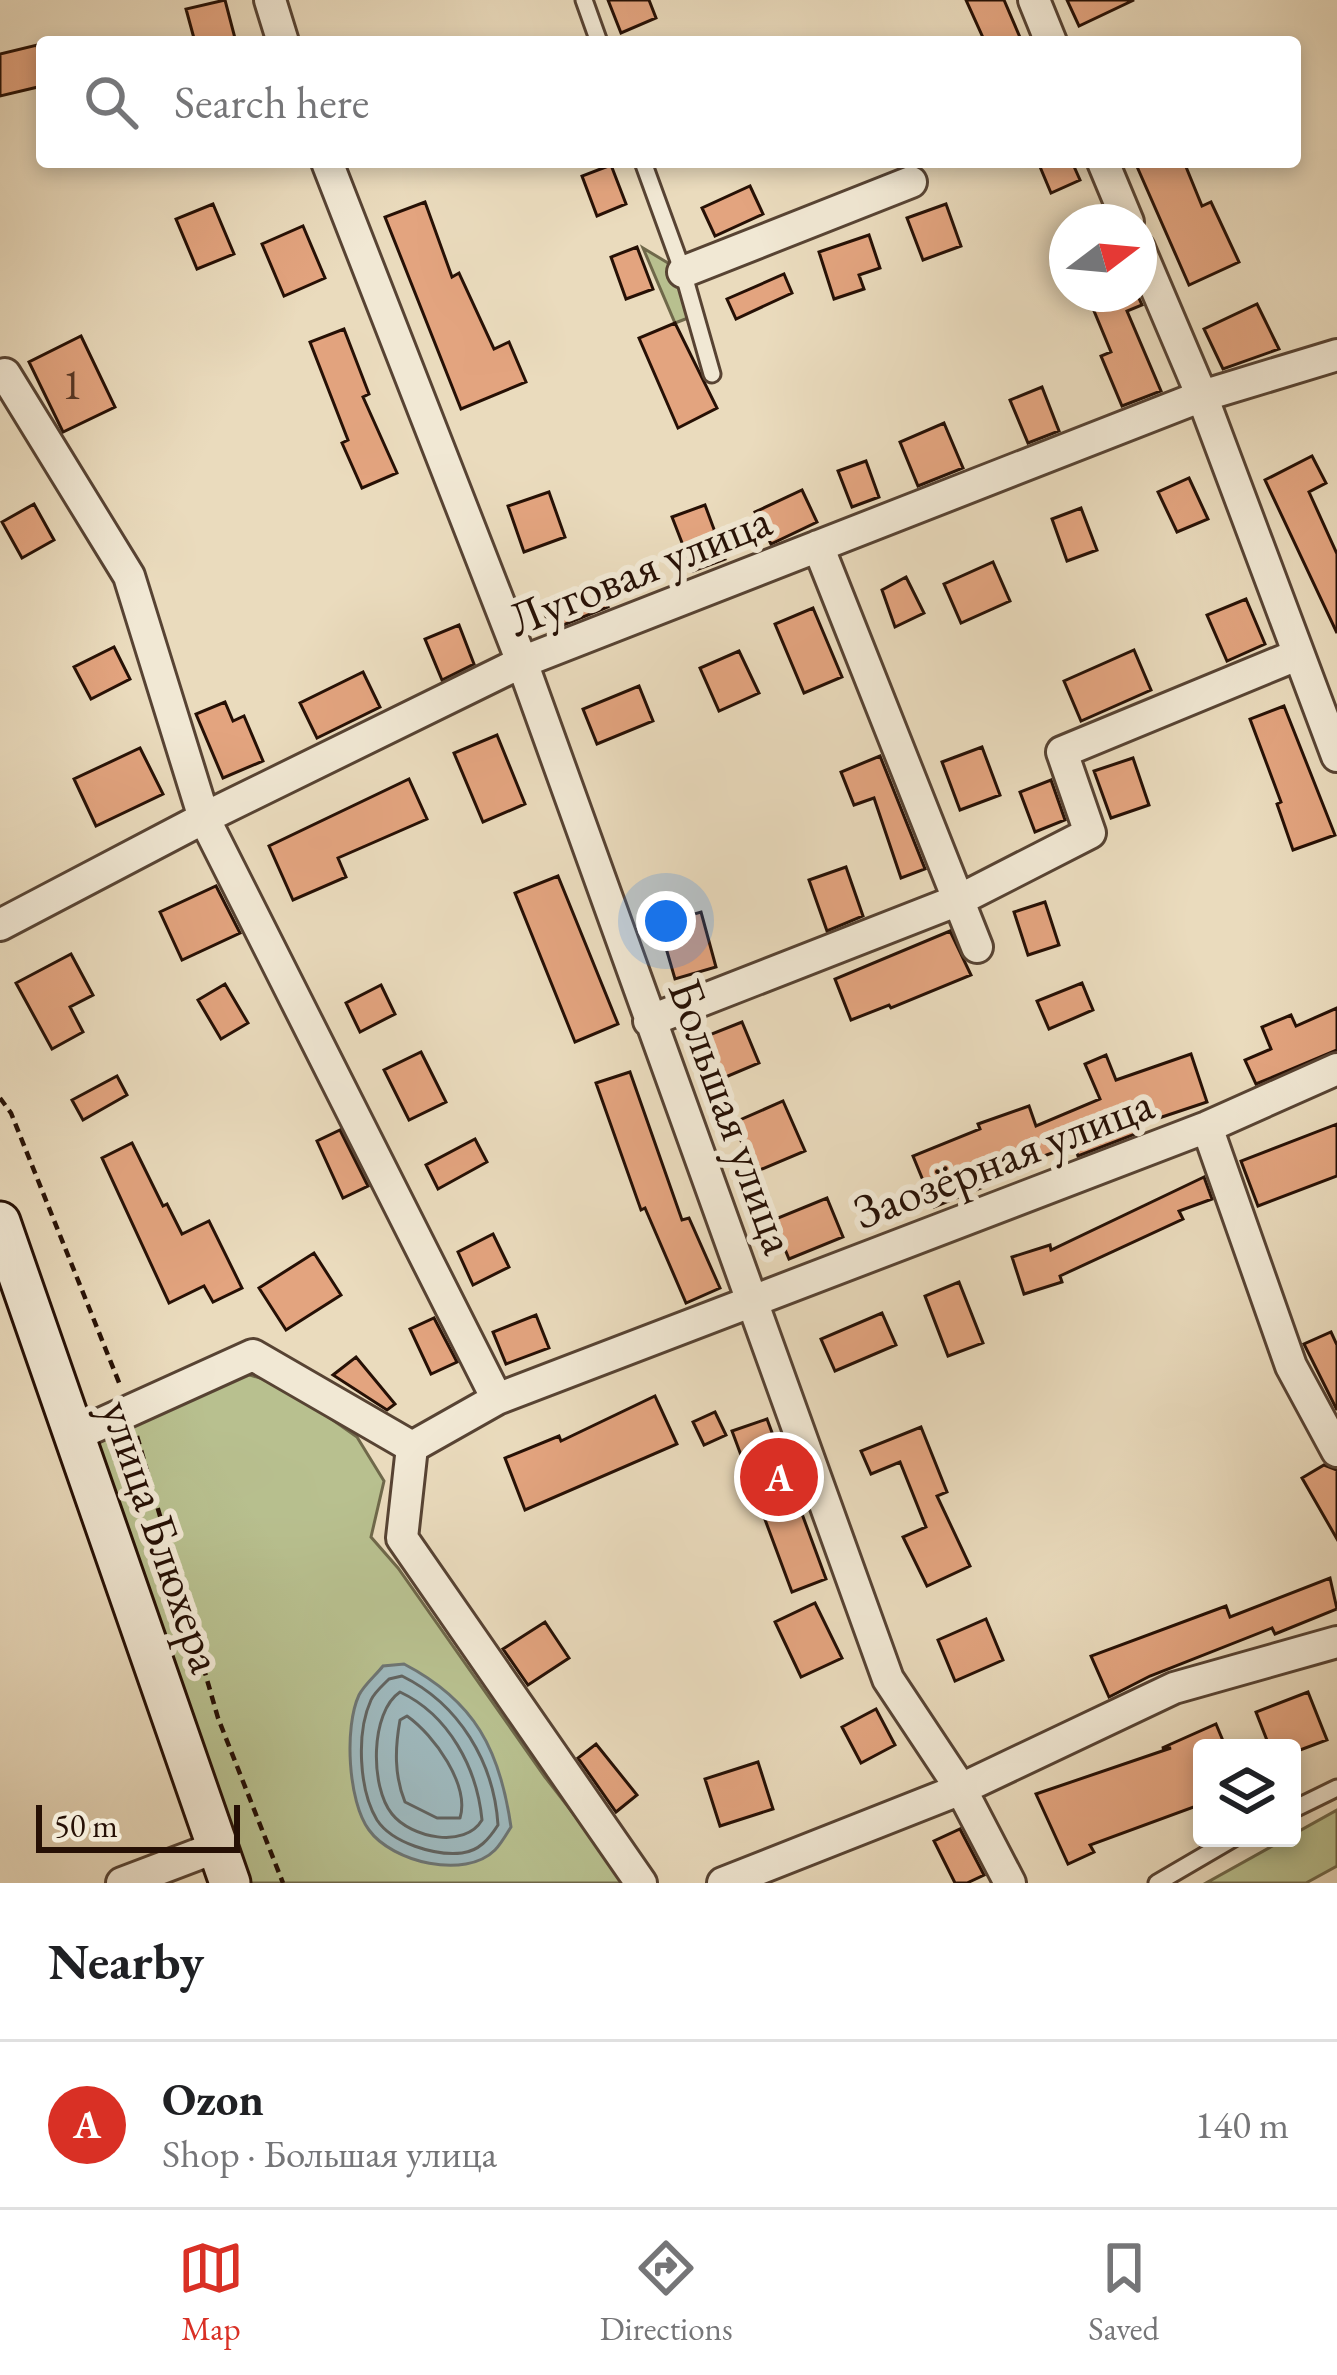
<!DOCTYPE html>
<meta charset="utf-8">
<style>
:root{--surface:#fff;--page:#f2f2f2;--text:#202124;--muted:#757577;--line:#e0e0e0;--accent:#d93025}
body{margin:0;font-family:"EB Garamond",serif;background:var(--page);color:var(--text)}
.controls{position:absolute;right:36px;bottom:36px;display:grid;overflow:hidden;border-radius:12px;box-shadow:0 6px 18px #0003}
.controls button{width:108px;height:108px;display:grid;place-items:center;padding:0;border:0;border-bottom:3px solid var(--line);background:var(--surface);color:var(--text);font:60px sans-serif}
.compass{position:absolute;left:1049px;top:204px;width:108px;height:108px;border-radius:50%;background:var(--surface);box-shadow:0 6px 18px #0003;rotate:74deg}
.scale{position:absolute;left:36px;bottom:30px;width:204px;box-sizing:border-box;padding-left:12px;border:6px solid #261005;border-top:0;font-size:33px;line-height:42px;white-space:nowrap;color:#261005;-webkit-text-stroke:9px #f1e8d4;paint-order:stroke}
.you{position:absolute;left:666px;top:921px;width:42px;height:42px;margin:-30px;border:9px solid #fff;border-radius:50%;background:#1a73e8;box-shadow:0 0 0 18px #1a73e833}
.badge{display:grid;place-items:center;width:78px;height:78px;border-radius:50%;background:var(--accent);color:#fff;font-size:39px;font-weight:700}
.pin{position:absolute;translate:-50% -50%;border:6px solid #fff;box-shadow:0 3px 12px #0006}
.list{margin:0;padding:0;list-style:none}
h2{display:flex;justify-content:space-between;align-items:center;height:156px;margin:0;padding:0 48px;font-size:51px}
h2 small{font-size:39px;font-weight:400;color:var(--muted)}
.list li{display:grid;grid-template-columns:78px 1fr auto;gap:36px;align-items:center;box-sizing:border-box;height:168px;padding:0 48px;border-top:3px solid var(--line)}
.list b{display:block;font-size:45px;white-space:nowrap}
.list p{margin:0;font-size:39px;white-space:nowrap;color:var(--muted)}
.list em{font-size:39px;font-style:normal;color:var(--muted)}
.icon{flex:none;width:66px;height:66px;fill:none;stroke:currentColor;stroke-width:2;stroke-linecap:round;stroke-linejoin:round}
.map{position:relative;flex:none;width:1337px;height:1883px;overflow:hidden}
.search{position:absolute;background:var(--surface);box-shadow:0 6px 18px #0003;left:36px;right:36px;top:36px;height:132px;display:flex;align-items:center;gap:30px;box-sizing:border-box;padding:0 42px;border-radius:12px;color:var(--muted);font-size:45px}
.sheet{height:324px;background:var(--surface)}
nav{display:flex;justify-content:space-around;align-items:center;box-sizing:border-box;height:168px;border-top:3px solid var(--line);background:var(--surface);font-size:33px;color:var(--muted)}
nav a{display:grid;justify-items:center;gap:6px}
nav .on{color:var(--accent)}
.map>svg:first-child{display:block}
.green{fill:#b8c08f;stroke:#6f684a;stroke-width:3}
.water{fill:#9eb8bc;stroke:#6e7573;stroke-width:3}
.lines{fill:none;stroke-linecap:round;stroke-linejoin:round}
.shore{stroke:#626460;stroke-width:3}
.building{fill:#e3a47f;stroke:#261005;stroke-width:3}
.lane-casing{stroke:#574333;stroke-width:21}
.street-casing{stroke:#574333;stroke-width:36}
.secondary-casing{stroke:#261005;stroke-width:45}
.path{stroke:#261005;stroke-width:4.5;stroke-dasharray:9 6;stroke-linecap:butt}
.lane{stroke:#f1e8d4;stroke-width:15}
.street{stroke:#f1e8d4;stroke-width:30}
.secondary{stroke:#f1e8d4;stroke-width:39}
.labels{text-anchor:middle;stroke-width:12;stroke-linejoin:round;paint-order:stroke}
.number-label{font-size:42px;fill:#553524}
.street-label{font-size:48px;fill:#261005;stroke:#f1e8d4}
</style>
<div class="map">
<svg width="1337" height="1883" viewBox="0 0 1337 1883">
<rect width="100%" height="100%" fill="#eadbbd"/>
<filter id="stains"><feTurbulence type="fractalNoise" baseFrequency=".00167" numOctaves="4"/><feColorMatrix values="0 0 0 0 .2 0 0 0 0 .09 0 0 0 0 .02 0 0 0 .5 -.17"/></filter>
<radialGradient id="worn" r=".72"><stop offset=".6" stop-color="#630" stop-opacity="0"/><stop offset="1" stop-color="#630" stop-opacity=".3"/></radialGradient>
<path class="green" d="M643 248 683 272 696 315 675 323Z
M240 1372 283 1385 357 1437 384 1481 371 1537 398 1568 545 1777 627 1883H241L97 1444 157 1408Z
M1337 1810V1866L1306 1883H1206Z"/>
<path class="water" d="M404 1664C475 1701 500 1750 511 1827 506 1835 501 1844 495 1850 465 1880 392 1862 369 1830 348 1802 344 1727 359 1695 364 1685 376 1675 383 1666Z"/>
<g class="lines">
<path class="shore" d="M402 1676C459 1704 494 1762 498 1825 489 1839 479 1851 462 1853 435 1856 392 1843 377 1820 359 1790 356 1733 371 1700 374 1693 383 1685 389 1679Z
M400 1692C449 1715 477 1768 482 1820 465 1849 411 1838 392 1814 370 1787 370 1712 400 1692Z
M407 1716C434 1735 470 1785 460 1818H437L405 1802C394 1775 395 1748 400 1720Z"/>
</g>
<path class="building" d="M225 0 236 42H195L186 9Z
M608 0H649L656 18 621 33Z
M966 0H1004L1022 42H985Z
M1067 0H1134L1079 26Z
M37 45 42 86 0 96V54Z
M1038 162H1072L1080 180 1051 193Z
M1135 162H1184L1202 206 1211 202 1239 262 1189 285Z
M611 165 626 204 597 216 582 176Z
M750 186 763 214 715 236 702 208Z
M425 202 452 277 459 273 494 349 509 342 526 382 461 409 385 217Z
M213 204 234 254 197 269 176 219Z
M946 204 961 246 923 260 907 218Z
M303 226 325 278 284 296 262 244Z
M869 235 880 268 859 275 864 289 834 299 819 252Z
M637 247 653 289 626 299 611 257Z
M784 274 792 293 736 319 727 299Z
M1087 294H1137L1142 305 1127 311 1161 391 1122 406 1101 356 1111 352Z
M1257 304 1279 349 1223 369 1204 329Z
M675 323 717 408 678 428 639 338Z
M344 329 369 394 363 397 397 473 362 488 342 443 348 440 310 342Z
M81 336 115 407 63 432 29 362Z
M1042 387 1059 431 1028 443 1010 400Z
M944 423 963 468 918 486 900 442Z
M1312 456 1326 483 1309 492 1337 554V633L1265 480Z
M866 461 879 497 852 507 838 471Z
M1189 478 1208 519 1177 532 1158 492Z
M802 490 817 522 771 544 755 512Z
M549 492 565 537 524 552 508 506Z
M34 504 54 540 22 558 2 522Z
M705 505 725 559 693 571 672 517Z
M1081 508 1097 550 1067 561 1052 519Z
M993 562 1010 601 961 623 944 584Z
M906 577 924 613 895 627 882 590Z
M598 581 608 607 551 630 541 603Z
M1246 599 1265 644 1227 661 1207 615Z
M813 608 842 677 804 693 775 624Z
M459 625 474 664 442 680 425 639Z
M114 647 130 679 91 699 74 667Z
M1134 650 1151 690 1081 721 1064 681Z
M739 651 759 693 719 711 700 668Z
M363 672 380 707 317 738 300 703Z
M639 686 653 721 597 744 583 709Z
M225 702 233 721 244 716 263 761 223 778 196 714Z
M1284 706 1335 835 1293 850 1277 804 1281 802 1250 719Z
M497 735 525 804 483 822 454 753Z
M982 747 1000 795 960 810 942 762Z
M140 748 163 794 96 826 74 779Z
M880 756 925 869 901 878 874 798 854 805 841 772Z
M1133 758 1149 805 1111 818 1094 771Z
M409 779 427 819 338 858 346 877 293 900 269 846Z
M1051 780 1065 820 1035 832 1020 792Z
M846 867 863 916 827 931 809 880Z
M558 876 618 1024 575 1042 515 893Z
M216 886 240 933 182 960 160 912Z
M1045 902 1059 945 1028 955 1014 912Z
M701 912 716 967 675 979 659 924Z
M950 931 971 975 891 1008 889 1005 851 1020 835 979Z
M71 954 93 995 70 1007 83 1032 52 1049 16 983Z
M1082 983 1093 1010 1049 1029 1037 1001Z
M225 984 248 1023 221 1039 198 1000Z
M381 985 395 1014 360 1032 346 1003Z
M1337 1008V1050L1256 1084 1245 1060 1271 1049 1262 1027 1291 1015 1296 1026Z
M742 1022 759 1063 721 1079 704 1037Z
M421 1052 446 1102 409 1120 384 1070Z
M1191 1054 1207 1102 1135 1126 1138 1133 1078 1156 1074 1145 978 1180 981 1188 934 1207 913 1156 980 1129 978 1124 1029 1106 1036 1126 1100 1099 1085 1064 1106 1055 1116 1080Z
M630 1072 682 1220 689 1218 720 1288 686 1303 645 1208 641 1210 596 1083Z
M117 1076 127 1095 83 1120 72 1100Z
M783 1101 805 1151 755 1172 733 1123Z
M1337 1124V1176L1258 1206 1241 1161Z
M340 1130 368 1186 343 1198 317 1141Z
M475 1139 487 1162 438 1189 426 1165Z
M132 1143 163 1206 167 1204 182 1234 209 1221 242 1288 213 1302 204 1286 169 1303 102 1158Z
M1204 1177 1212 1199 1179 1211 1183 1219 1060 1276 1062 1282 1024 1294 1012 1257 1050 1245 1051 1250Z
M827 1198 843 1237 789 1259 773 1220Z
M493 1234 509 1267 473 1285 458 1252Z
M314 1253 341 1295 286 1330 259 1288Z
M959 1282 983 1343 948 1356 925 1296Z
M882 1313 896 1345 835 1371 821 1339Z
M536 1315 549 1348 506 1364 493 1332Z
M434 1318 457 1362 431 1374 410 1329Z
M1331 1332 1337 1345V1410L1304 1344Z
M356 1357 395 1404 387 1410 333 1375Z
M655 1396 677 1444 525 1510 505 1458 559 1436 561 1441Z
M715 1412 726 1435 704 1445 693 1422Z
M767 1419 826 1579 792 1592 732 1431Z
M921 1427 947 1492 937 1496 970 1566 927 1586 903 1537 926 1527 900 1462 871 1474 861 1451Z
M1324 1465 1337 1470V1539L1302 1478Z
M1330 1578 1337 1609 1275 1634 1272 1628 1150 1676 1109 1697 1091 1656 1226 1606 1230 1617Z
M815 1603 842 1658 801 1677 775 1622Z
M986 1619 1003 1660 955 1681 938 1640Z
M545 1622 569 1658 528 1685 503 1649Z
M1308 1692 1327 1740 1292 1753V1748H1270L1256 1712Z
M876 1709 895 1745 861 1763 842 1727Z
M1216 1724 1226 1748H1202V1804L1090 1845 1094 1852 1068 1864 1036 1794 1171 1748H1162Z
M596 1744 637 1795 616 1812 578 1758Z
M758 1762 773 1809 720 1826 705 1779Z
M960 1829 984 1875 967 1883H955L934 1841Z"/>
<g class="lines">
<g class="lane-casing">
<path id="lane" d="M584 0 599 42
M643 162 683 272 712 374
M1292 1810 1337 1788
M1157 1883 1234 1838"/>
</g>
<g class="street-casing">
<path id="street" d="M270 0 283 42
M1034 0 1051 42
M327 162 522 662 888 1679 961 1789 1010 1883
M1103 162 1128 222
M1139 248 1202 396 1337 756
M683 272 911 182
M5 374 129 576 204 818 497 1399
M818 546 977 947
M0 925 204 818 522 662 1202 396 1337 355
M649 1021 961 899 1090 833 1062 752 1297 655
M1207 1127 1291 1366 1337 1451
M74 1436 253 1355 412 1447 497 1399 1207 1127 1337 1069
M412 1447 402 1538 641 1883
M122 1883 217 1847
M723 1883 961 1789 1174 1688 1337 1642"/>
</g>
<g class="secondary-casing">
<path id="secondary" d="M0 1222 230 1883"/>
</g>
<path class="path" d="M0 1098 11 1113 120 1385
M137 1436 218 1718 283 1883"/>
<use href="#lane" class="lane"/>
<use href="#street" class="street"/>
<use href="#secondary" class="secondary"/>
</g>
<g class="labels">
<g class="number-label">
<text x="72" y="399">1</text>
</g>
<g class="street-label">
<text transform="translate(639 569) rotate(-22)" y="17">Луговая улица</text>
<text transform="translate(733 1116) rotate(70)" y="17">Большая улица</text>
<text transform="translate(1003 1157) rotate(-21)" y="17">Заозёрная улица</text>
<text transform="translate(163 1536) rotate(71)" y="17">улица Блюхера</text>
</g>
</g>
<rect width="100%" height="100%" filter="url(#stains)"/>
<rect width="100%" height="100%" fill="url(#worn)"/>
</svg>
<div class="controls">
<button><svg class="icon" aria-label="layers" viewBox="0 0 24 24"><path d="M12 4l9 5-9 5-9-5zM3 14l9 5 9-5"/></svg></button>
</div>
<svg class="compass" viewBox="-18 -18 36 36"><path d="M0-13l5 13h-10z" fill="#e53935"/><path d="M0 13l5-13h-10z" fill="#757577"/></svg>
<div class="scale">50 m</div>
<div class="you"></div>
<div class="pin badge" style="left:779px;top:1477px">A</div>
<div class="search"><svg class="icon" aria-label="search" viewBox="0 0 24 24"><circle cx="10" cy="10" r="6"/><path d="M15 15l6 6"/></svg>Search here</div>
</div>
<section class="sheet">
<h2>Nearby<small></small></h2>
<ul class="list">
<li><span class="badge">A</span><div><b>Ozon</b><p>Shop · Большая улица</p></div><em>140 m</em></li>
</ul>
</section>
<nav>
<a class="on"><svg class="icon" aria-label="map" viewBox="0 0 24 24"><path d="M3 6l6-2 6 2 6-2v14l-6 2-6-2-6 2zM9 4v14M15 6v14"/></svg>Map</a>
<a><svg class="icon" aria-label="directions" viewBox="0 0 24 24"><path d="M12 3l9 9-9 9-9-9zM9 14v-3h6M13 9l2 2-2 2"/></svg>Directions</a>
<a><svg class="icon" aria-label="saved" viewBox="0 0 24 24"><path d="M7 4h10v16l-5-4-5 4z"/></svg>Saved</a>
</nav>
